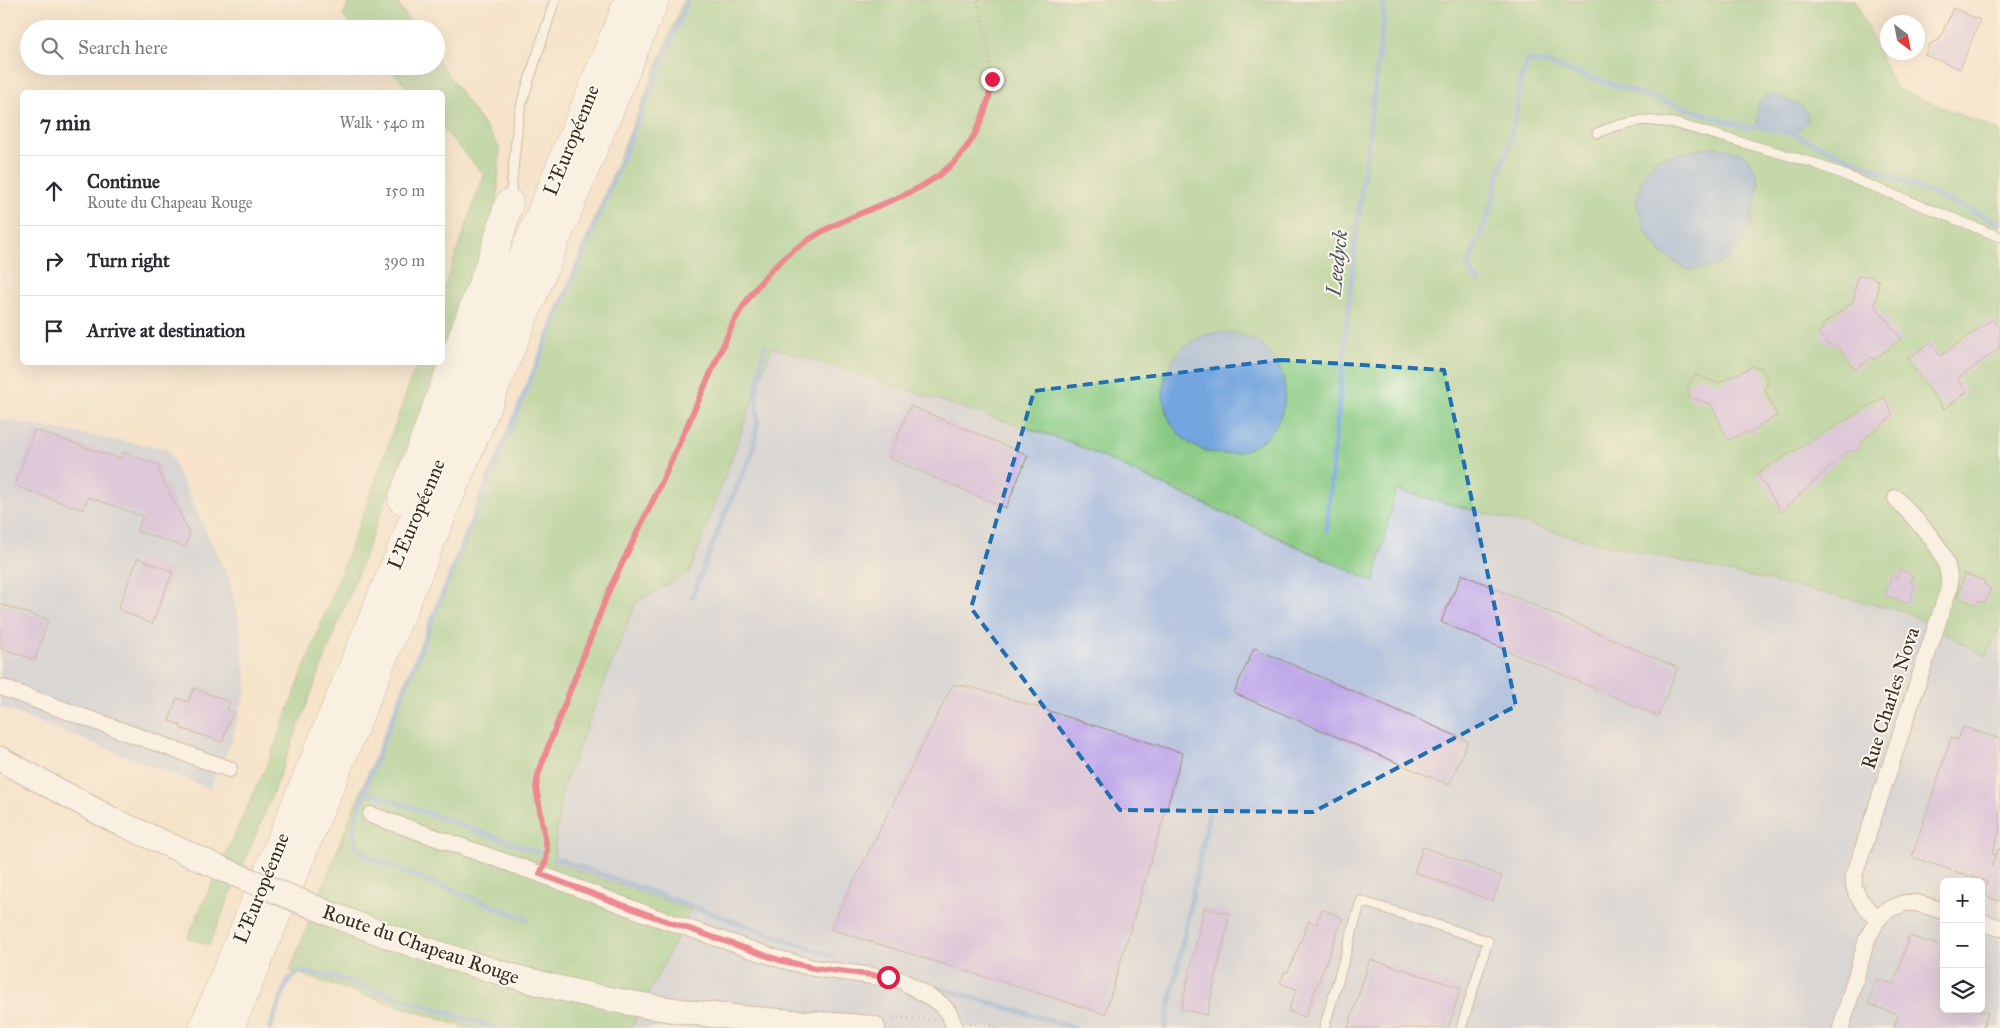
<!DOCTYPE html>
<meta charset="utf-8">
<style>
:root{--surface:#fff;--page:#f7f7f7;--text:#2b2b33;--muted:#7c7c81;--line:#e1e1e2}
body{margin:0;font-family:"IM FELL Great Primer",serif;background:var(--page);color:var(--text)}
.controls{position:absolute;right:15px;bottom:15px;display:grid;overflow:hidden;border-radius:8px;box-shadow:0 5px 20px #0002}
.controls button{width:45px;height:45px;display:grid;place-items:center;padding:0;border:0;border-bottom:1px solid var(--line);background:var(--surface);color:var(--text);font:25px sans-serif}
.compass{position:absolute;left:1880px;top:15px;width:45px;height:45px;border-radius:50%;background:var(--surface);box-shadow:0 5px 20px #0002;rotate:148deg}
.stop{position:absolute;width:15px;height:15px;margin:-11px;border:4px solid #e11d48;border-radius:50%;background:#fff}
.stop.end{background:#e11d48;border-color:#fff;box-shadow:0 1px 5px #0008}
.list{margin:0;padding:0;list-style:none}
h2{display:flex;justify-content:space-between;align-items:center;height:65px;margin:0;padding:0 20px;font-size:21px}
h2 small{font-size:16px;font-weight:400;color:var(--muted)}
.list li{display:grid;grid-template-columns:32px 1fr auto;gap:15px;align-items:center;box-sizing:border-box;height:70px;padding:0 20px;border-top:1px solid var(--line)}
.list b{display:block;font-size:19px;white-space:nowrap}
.list p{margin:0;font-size:16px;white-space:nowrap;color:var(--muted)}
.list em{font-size:16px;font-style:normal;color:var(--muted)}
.icon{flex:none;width:28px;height:28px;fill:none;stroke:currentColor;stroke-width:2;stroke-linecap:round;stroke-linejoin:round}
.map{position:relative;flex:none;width:2000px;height:1028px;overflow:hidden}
.search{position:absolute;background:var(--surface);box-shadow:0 5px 20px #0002;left:20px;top:20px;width:425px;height:55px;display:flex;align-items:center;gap:12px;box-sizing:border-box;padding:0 18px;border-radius:28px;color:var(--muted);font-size:19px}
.panel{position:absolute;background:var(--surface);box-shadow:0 5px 20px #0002;left:20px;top:90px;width:425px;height:275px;border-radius:8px}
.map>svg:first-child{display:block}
.industrial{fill:#b7c5de;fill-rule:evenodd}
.green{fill:#89ca83;stroke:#627a50}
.water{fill:#73a5de;stroke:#57687e}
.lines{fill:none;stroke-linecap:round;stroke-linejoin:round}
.stream{stroke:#73a5de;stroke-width:5}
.building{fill:#bfa8e9}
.lane-casing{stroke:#988674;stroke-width:11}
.street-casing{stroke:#988674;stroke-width:18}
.secondary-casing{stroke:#988674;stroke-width:26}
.highway-casing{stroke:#988674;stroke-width:29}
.path{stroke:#988674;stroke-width:3;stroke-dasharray:1 4;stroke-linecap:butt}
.lane{stroke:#fff;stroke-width:9}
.street{stroke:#fff;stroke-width:16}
.secondary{stroke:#fff;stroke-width:24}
.highway{stroke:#fff;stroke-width:28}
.secondary-bridge-casing{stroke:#988674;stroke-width:26;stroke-linecap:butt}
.secondary-bridge{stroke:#fff;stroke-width:24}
.route{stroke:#e11d48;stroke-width:6}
.marked{fill:none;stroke:#1f6fb2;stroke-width:4;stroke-dasharray:10 6;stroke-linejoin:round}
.labels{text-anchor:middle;stroke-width:4;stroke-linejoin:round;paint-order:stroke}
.street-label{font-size:20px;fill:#3b2a1e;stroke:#fbf7ec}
.water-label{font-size:21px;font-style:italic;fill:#4f5561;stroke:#fbf7ec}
</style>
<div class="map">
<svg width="2000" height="1028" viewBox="0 0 2000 1028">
<rect width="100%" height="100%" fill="#fbf7ec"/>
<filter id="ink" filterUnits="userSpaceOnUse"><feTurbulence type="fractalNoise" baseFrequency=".02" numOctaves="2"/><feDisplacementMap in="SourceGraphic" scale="10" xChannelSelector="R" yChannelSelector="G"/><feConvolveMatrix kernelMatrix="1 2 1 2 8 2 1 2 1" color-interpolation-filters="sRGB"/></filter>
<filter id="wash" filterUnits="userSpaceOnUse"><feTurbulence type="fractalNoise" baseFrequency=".0096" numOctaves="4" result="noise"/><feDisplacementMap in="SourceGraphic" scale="20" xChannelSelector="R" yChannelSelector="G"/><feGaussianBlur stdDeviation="1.12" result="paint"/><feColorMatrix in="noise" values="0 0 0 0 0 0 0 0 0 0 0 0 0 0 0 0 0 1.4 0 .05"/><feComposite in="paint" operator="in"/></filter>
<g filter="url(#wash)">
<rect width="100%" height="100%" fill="#f6e3ca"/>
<path class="industrial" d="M772 347 1070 442 1374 581 1396 489 1586 540 1904 611 1986 656 2000 626V1028H631L691 910 553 862 562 790 636 602 690 572ZM1944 882H1981V1009H1944Z
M0 419 167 449 229 579 240 623 247 687 231 743 210 789 0 707Z"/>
<path class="green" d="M350 0H395L415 29H355L343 16Z
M684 0H1855L1895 88 2000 131V626L1986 656 1904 611 1586 540 1396 490 1374 582 1070 442 772 347 690 572 636 602 562 790 553 862 691 910 631 1028H467L290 971 347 825Z
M436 58 500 148 497 200 481 255 443 354V291L484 175 443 129 442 92H411L388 66H436Z
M417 363H439L266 810 209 945 187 938 269 760 367 504Z"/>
<path class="water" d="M1774 95 1798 104 1807 111 1808 121 1793 134 1757 126 1758 104 1763 97Z
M1716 146 1745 155 1754 168 1759 182 1751 224 1739 248 1728 260 1709 269H1685L1662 254 1646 232 1636 201 1643 176 1657 158Z
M1163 393a61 61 0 1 1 122 0a61 61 0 1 1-122 0Z"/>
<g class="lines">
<path class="stream" d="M1479 282 1467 267 1490 210 1498 177 1510 142 1517 108 1520 81 1528 61 1542 62 1748 128 1757 126 1793 134 2000 223
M1326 530 1356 235 1384 15 1383 0
M692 597 726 511 753 451 758 420 756 396 764 346
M364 791 538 852
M555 858 832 956
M526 919 365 856 358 848 353 830 369 777 483 494 688 0
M937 987 1075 1028
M270 1028 288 980 300 972 329 976 496 1028
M1165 1028 1209 814"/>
</g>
<g id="blocks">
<path class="building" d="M1953 8 1980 20 1960 69 1925 55 1930 44 1940 39Z
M1857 276H1870L1879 281 1875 305 1901 339 1874 360 1872 357 1855 370 1837 345 1833 348 1830 344 1828 345 1818 332 1824 328 1822 325 1853 302Z
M1992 319 2000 329V348L1957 379 1967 392 1944 409 1907 359 1931 342 1940 356Z
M1754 366 1755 369 1761 366 1768 381 1766 382 1768 386 1764 388 1777 416 1759 425 1760 428 1748 434 1747 431 1728 440 1711 404 1688 397V385L1695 375 1718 383Z
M1884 397 1893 415 1862 441 1859 448 1852 452H1847L1781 512 1757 473Z
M910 406 1028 455 1006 508 889 458Z
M34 430 121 459 124 452 161 466 159 472 190 534 185 547 137 531 143 516 88 497 83 510 15 486Z
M138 558 173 572 152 624 118 609Z
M1900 570 1914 576 1911 583 1916 584 1908 604 1885 595 1892 575 1897 578Z
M1462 574 1678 668 1658 716 1441 622Z
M1965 574 1985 581 1984 585 1991 588 1985 603 1978 601 1976 605 1957 598Z
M0 604 48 620 35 660 0 648Z
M1254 648 1468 741 1449 785 1234 693Z
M953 684 978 689 1183 753 1105 1014 830 929Z
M194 688 230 702 227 709 233 712 222 742 180 728 181 725 169 721 177 698 188 702Z
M1963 727 2000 739V829L1992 854 1995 855 1991 867 1998 849H2000V901L1982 895 1987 882 1912 857 1951 738 1958 740Z
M1423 847 1502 876 1493 901 1414 872Z
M1204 908 1230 914 1207 1015 1181 1009Z
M1322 909 1343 918 1305 1017 1288 1011 1297 989 1280 983 1285 971 1288 972 1309 921 1316 924Z
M1909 936 1944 947V1009H1974L1988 1013 1983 1028H1894L1898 1014 1868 1004 1876 979 1894 984Z
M1370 959 1461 988 1448 1028H1348Z"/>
</g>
</g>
<g filter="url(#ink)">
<use href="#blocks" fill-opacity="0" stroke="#988674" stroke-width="1"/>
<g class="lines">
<g class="lane-casing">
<path id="lane" d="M1597 133 1615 126 1644 120 1674 123 1814 163 2000 237
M510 201 518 120 522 102 555 0
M1324 1028 1361 901 1488 941 1461 1028"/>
</g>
<g class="street-casing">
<path id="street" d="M0 687 229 769
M371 815 540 874 652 916 779 959 814 968 901 980 941 1004 949 1013 955 1028
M1878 919C1866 908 1851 894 1854 876L1949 588C1953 551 1918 524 1896 498
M1981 922 2000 928
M1841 1028 1867 939 1878 919 1887 910 1905 903H1917L1944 911"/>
</g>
<g class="secondary-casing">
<path id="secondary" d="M0 759 113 820 220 868
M331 914C445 960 565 996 688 1012 749 1020 811 1023 873 1028"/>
</g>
<g class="highway-casing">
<path id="highway" d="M402 500 495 250 509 203
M203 1028 629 0
M230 1028 655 0"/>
</g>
<path class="path" d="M546 859C551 826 530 803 540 768 561 708 585 647 610 588 628 546 651 506 669 464 685 430 700 395 716 361 730 330 744 297 768 272 791 248 820 231 850 217 891 198 944 187 969 146 1003 92 989 57 978 0
M888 1017 934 1020
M970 1024 999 1028"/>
<use href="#lane" class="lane"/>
<use href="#street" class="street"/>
<use href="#secondary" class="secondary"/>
<use href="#highway" class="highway"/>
<g class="secondary-bridge-casing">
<path id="secondary-bridge" d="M220 868 331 914"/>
</g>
<use href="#secondary-bridge" class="secondary-bridge"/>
</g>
</g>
<g class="lines" filter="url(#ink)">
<path class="route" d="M888 977 814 968 779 960 652 916 540 874 546 861 547 849 536 788 538 775 548 747 610 588 661 484 734 321C757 282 779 257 818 234 877 199 951 194 980 123 986 109 991 95 992 79"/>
</g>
<path d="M0 0H2000V1028H0ZM1280 360 1444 370 1516 706 1313 812 1120 810 971 608 1034 391Z" fill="#f6e3ca" fill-opacity=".55" fill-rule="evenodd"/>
<path class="marked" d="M1280 360 1444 370 1516 706 1313 812 1120 810 971 608 1034 391Z"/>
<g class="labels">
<g class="street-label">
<text transform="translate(571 140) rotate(-68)" y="7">L'Européenne</text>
<text transform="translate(416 514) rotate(-67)" y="7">L'Européenne</text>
<text transform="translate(1890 698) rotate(-72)" y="7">Rue Charles Nova</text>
<text transform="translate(261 888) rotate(-68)" y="7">L'Européenne</text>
<text transform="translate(421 944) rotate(19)" y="7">Route du Chapeau Rouge</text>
</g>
<g class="water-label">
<text transform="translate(1337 263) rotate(-84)" y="7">Leedyck</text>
</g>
</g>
</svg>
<div class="controls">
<button>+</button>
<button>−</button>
<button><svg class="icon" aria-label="layers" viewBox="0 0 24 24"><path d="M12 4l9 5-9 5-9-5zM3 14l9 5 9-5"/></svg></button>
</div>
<svg class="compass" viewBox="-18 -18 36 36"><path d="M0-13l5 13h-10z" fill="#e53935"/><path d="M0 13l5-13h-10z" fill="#7c7c81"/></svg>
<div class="stop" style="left:888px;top:977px"></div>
<div class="stop end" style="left:992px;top:79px"></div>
<div class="search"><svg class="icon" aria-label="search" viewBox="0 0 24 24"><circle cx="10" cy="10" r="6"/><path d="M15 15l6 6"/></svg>Search here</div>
<section class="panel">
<h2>7 min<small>Walk · 540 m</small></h2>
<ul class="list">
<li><svg class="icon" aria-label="ahead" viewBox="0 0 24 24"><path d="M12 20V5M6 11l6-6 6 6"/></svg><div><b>Continue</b><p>Route du Chapeau Rouge</p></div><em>150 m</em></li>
<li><svg class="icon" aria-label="right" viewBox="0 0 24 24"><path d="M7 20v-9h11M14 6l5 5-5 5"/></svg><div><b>Turn right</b></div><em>390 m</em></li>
<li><svg class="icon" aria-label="arrive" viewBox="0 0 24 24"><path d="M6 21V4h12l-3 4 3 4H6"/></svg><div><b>Arrive at destination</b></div></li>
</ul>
</section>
</div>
